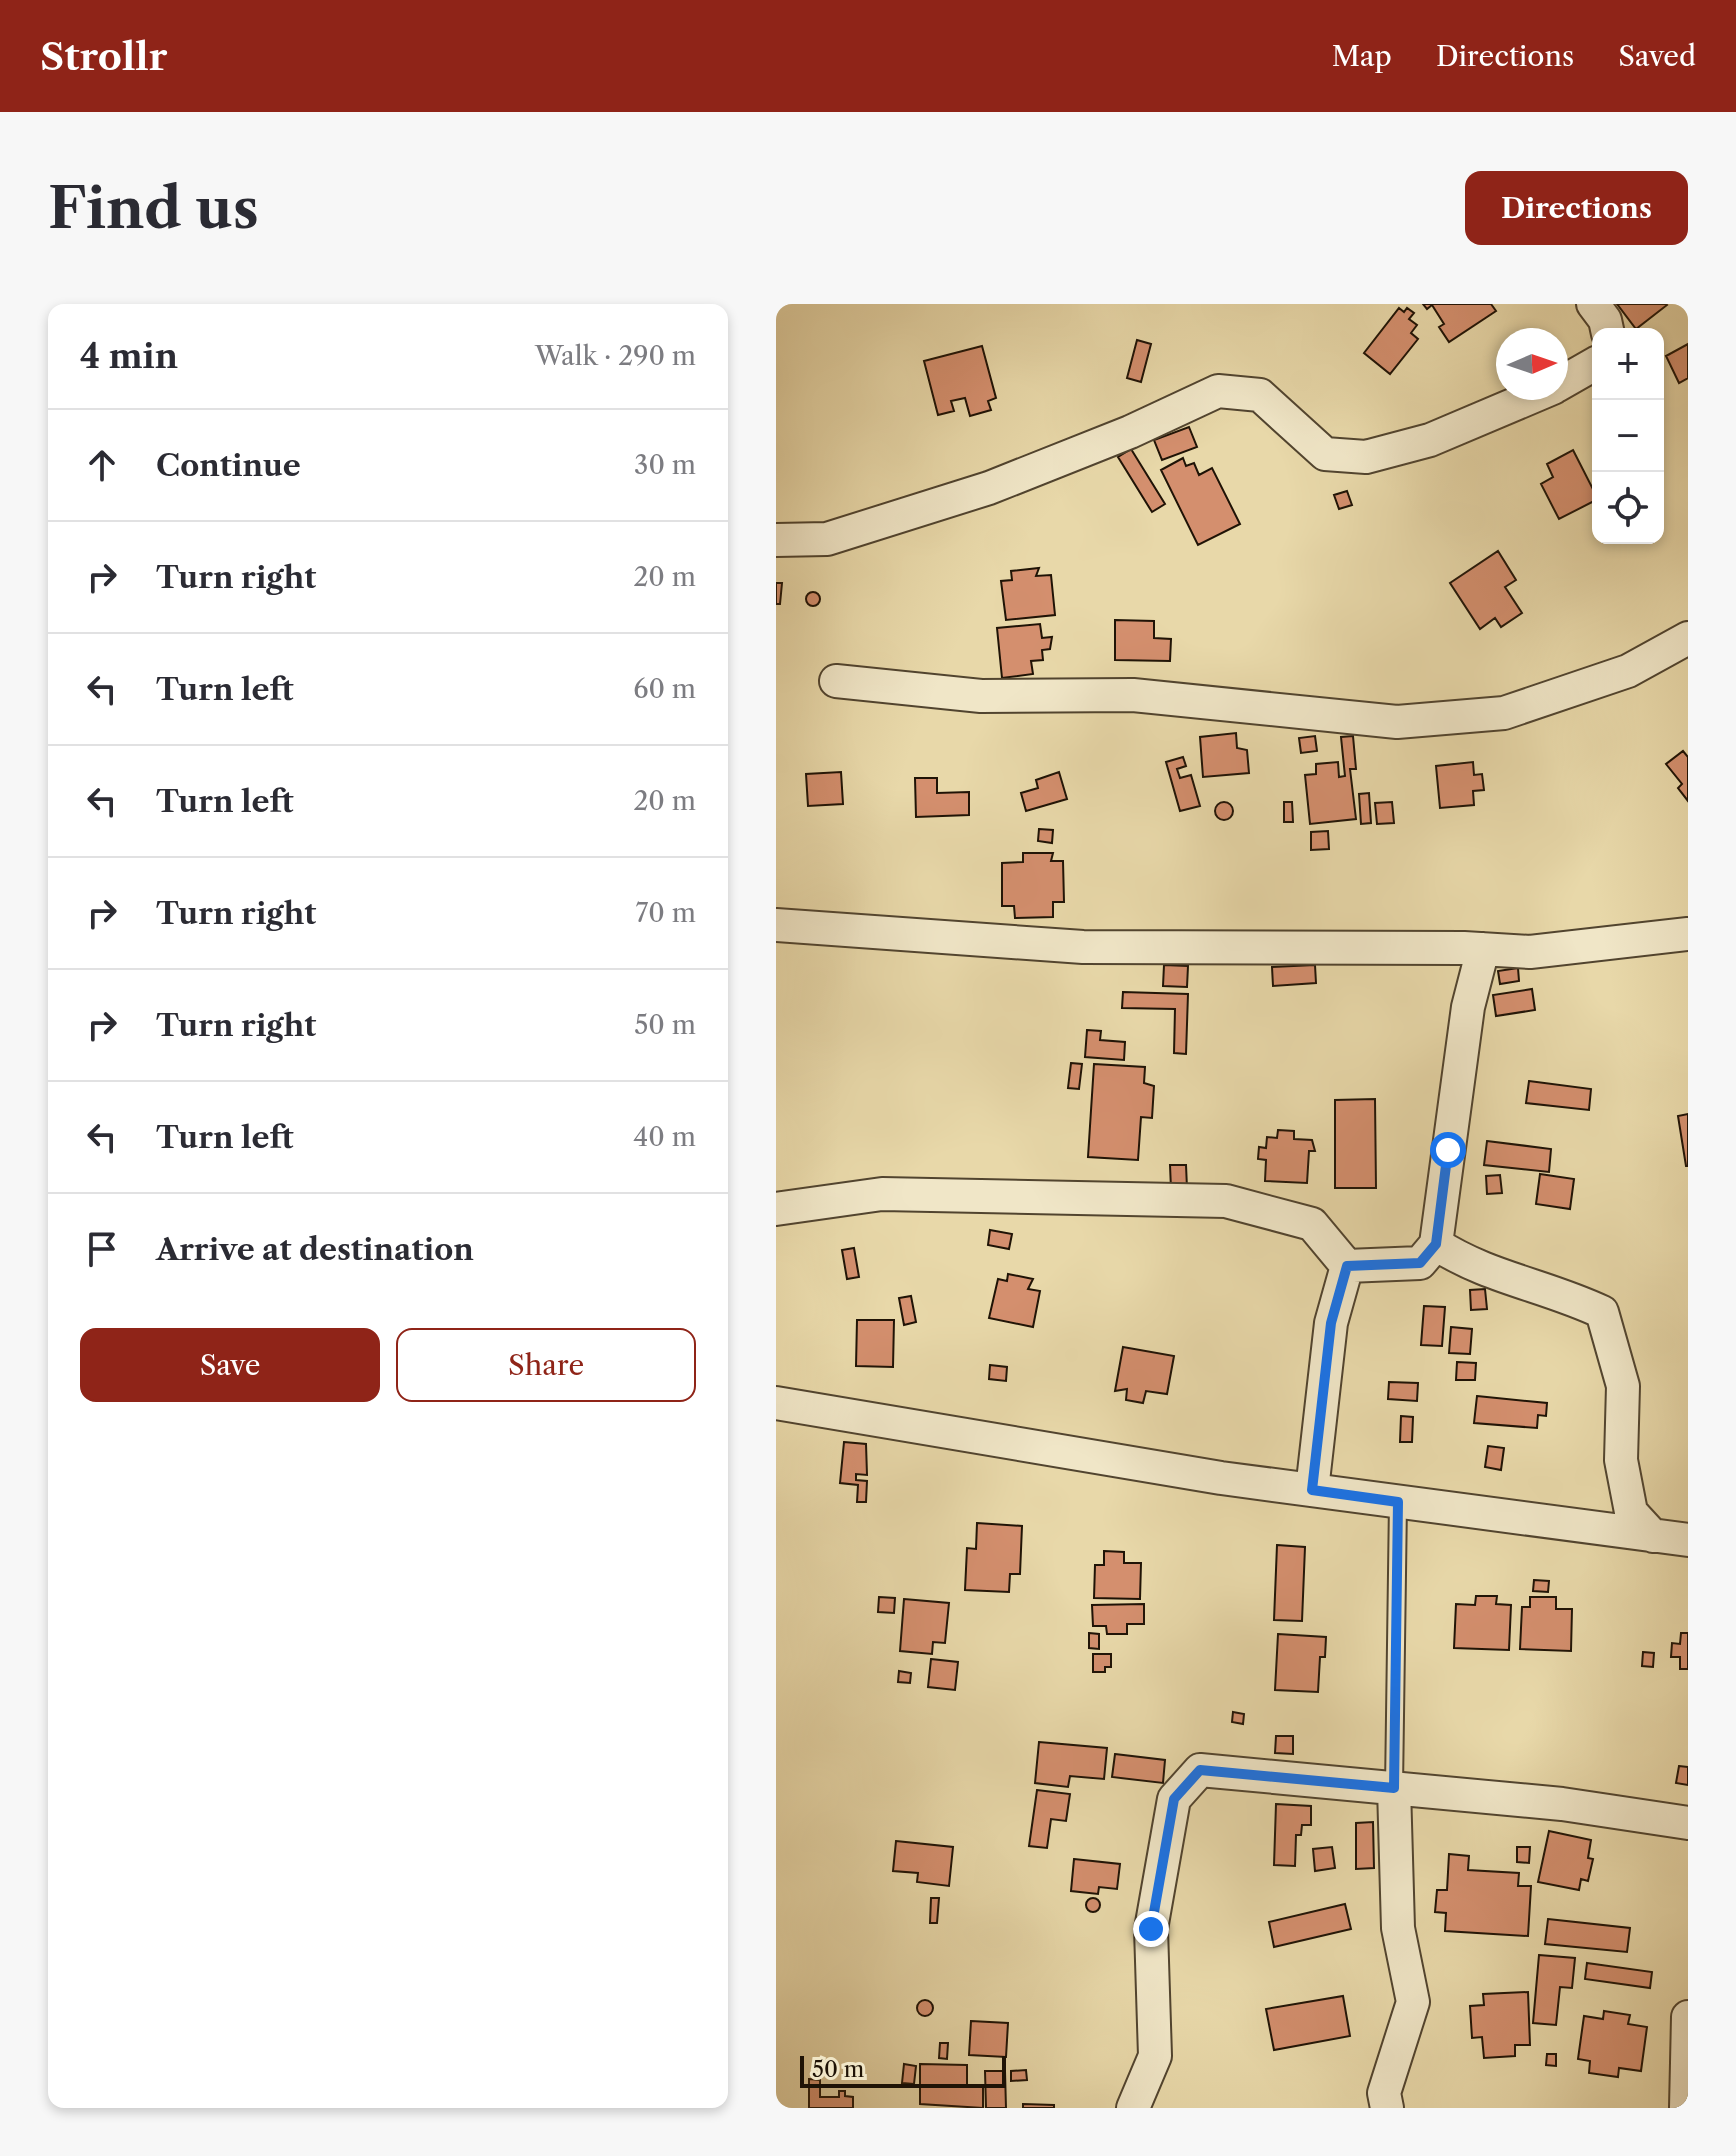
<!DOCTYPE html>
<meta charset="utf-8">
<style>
:root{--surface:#fff;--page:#f7f7f7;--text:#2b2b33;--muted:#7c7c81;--line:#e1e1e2;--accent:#8f2418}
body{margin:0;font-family:"Libre Caslon Text",serif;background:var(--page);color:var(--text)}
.controls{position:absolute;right:24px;top:24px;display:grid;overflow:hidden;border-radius:16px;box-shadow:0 4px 12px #0003}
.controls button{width:72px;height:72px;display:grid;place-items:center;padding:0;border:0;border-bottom:2px solid var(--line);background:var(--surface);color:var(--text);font:40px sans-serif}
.compass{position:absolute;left:720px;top:24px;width:72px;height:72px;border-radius:50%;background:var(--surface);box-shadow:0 4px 12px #0003;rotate:88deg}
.scale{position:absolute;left:24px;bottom:20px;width:206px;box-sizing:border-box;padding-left:8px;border:4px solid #1f1306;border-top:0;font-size:22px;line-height:28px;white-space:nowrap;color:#1f1306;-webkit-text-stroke:6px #f0e6c7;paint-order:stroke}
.stop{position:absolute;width:24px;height:24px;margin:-18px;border:6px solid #1a73e8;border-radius:50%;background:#fff}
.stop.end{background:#1a73e8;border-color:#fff;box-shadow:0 2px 8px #0008}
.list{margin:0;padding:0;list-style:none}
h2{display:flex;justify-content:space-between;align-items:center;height:104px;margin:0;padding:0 32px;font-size:34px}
h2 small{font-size:26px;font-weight:400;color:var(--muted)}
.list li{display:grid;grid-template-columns:52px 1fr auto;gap:24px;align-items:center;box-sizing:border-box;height:112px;padding:0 32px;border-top:2px solid var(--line)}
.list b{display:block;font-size:30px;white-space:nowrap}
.list em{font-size:26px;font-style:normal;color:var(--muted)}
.actions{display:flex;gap:16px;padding:24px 32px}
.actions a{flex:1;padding:18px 0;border:2px solid var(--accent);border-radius:16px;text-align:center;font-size:28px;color:var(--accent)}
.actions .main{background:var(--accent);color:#fff}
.icon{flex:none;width:44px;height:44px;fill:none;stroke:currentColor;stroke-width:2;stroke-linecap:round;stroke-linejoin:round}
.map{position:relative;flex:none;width:912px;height:1804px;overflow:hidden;border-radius:16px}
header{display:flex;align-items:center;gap:48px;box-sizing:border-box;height:112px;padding:0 40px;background:var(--accent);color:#fff}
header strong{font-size:38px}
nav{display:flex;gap:44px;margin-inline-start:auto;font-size:28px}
.intro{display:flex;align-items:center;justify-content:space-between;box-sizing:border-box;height:192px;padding:0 48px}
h1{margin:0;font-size:56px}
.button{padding:20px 36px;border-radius:16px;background:var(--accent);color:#fff;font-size:28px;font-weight:700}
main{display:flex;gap:48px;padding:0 48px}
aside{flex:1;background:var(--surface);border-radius:16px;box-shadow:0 4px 12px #0003}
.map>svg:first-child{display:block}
.building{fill:#d48f6e;stroke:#1f1306;stroke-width:2}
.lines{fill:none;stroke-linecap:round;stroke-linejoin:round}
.service-casing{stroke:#51442f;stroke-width:20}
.minor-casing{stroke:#51442f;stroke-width:36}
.service{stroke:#f0e6c7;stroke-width:16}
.minor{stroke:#f0e6c7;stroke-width:32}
.route{stroke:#1a73e8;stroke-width:10}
</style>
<header>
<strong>Strollr</strong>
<nav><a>Map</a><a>Directions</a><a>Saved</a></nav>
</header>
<div class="intro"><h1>Find us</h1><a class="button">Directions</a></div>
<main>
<aside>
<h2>4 min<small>Walk · 290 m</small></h2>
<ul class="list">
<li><svg class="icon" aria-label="ahead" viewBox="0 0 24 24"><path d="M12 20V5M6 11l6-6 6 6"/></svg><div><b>Continue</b></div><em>30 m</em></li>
<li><svg class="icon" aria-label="right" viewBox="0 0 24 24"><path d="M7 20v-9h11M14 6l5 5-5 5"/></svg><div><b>Turn right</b></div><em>20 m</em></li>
<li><svg class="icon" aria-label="left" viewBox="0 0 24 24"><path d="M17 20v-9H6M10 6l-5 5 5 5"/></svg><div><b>Turn left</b></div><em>60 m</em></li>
<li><svg class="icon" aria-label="left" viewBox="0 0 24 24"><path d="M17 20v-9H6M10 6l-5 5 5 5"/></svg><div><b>Turn left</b></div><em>20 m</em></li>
<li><svg class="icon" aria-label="right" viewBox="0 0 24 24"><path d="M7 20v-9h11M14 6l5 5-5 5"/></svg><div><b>Turn right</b></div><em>70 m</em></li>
<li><svg class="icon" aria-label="right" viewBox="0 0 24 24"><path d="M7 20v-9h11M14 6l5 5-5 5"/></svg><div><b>Turn right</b></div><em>50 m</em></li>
<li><svg class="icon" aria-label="left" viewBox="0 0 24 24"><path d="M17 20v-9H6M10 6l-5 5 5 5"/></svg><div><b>Turn left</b></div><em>40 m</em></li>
<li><svg class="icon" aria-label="arrive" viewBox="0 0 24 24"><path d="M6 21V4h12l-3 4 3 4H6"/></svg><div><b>Arrive at destination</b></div></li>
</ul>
<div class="actions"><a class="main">Save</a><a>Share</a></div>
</aside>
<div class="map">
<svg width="912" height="1804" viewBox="0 0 912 1804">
<rect width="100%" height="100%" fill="#e8d8a9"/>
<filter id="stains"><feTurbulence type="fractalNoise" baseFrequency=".0025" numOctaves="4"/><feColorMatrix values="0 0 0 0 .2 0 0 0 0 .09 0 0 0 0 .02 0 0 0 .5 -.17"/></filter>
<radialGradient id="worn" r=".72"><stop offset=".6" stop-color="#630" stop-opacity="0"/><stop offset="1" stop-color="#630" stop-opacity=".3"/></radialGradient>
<path class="building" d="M647 0H715L720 7 673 38 663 23 668 20 656 1 651 5Z
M841 0H890L891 1 860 25Z
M623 4 628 8 631 4 638 9 633 15 641 21 635 29 642 35 614 70 588 49Z
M361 36 375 40 365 78 351 74Z
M912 40V74L903 79 890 52Z
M206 42 220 94 212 97 215 106 194 112 189 94 175 97 178 107 162 111 148 57Z
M413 123 421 143 386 156 378 136Z
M355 145 389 200 376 208 342 153Z
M797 146 822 195 783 215 765 180 777 173 771 160Z
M407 154 410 162 418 159 423 171 436 164 464 220 422 241 385 166Z
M571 187 576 201 563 205 558 191Z
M722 247 740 276 729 283 746 309 725 323 719 314 704 325 674 279Z
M263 264 260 272 275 271 279 311 230 316 225 277 236 276 235 267Z
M0 279H6L4 300H0Z
M30 295a7 7 0 1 1 14 0a7 7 0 1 1-14 0Z
M339 316 378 317V334L395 335 394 357 339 356Z
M264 320 266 334 276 333 274 345 266 346 267 356 255 357 257 370 226 374 221 324Z
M460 429 461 444 471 446 473 469 427 473 424 433Z
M539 432 541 447 525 449 523 434Z
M577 432 580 465H574L580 515 534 520 529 471 540 470V460L562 458 563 473 569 472 565 433Z
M907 447 912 453V497L902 484 906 480 890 460Z
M407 453 410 462 401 465 404 474 415 471 424 502 404 507 390 458Z
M697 458 698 471 706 470 708 486 697 487 698 501 664 504 660 462Z
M65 468 67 500 32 502 30 470Z
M283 468 291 495 250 507 245 489 262 484 260 476Z
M139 474H161V489L193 488V511L140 513Z
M593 489 595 519 585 520 583 490Z
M508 498H516L517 518H508Z
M616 498 618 519 601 520 599 499Z
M439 507a9 9 0 1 1 18 0a9 9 0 1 1-18 0Z
M263 525 277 526 276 539 262 537Z
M552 527 553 545 535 546V528Z
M247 549H277L275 557H287L288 598H277V613L239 614 238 602H226V559L247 558Z
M388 661 412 662 411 683 387 682Z
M539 661 540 679 497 682 496 663Z
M742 664 743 677 724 680 722 667Z
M756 685 759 706 720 712 717 691Z
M347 688 412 690 410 750 398 749 399 705 346 704Z
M311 726 325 727 324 736 349 738 348 756 309 753Z
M295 759 306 760 303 785 292 784Z
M318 760 369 763 368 779 378 782 376 814 365 813 362 856 312 853Z
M753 777 815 785 813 806 750 799Z
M599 795 600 884H559V796Z
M912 810V862H910L902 812Z
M502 826 518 827V835L536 836 539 847H533L531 879 489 877 490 856 482 855 483 843 490 844 491 833 501 834Z
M711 837 775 845 773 868 708 861Z
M394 861H410L411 884 395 885Z
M764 870 798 875 794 905 760 900Z
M724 871 726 889 711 890 710 872Z
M214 926 236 930 233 945 212 941Z
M78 944 83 973 71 975 66 946Z
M232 970 257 975 252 985 264 987 257 1023 213 1014 222 975 231 977Z
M709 985 711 1005 695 1006 694 986Z
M135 992 140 1018 128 1021 123 994Z
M648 1002 669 1003 666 1042 645 1041Z
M81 1016H118L117 1063 80 1062Z
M675 1023 696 1025 694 1050 673 1049Z
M347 1043 398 1052 391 1090 370 1087 367 1099 350 1096 351 1085 339 1087Z
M681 1058 700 1059 699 1076H680Z
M214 1061 231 1063 230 1077 213 1075Z
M613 1078 642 1079 641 1097 612 1095Z
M701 1092 771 1099 770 1112 762 1111 761 1124 698 1119Z
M625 1112 637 1113 636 1138H624Z
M68 1138 90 1140 91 1171 80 1170V1176L91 1177 90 1198H81L82 1181 64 1179Z
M712 1142 728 1144 725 1166 709 1163Z
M201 1219 246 1222 244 1270H234L233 1288 189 1286 191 1244 200 1245Z
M501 1241 529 1243 526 1317 498 1316Z
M328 1247 348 1248V1259H365L364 1295 318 1294 319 1261H328Z
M758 1276 773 1277 772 1288 757 1287Z
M700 1292H721L720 1300 735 1301 733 1346 678 1344 680 1300 699 1301Z
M103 1293 119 1294 118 1309 102 1308Z
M754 1293H780V1305H796L795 1347 744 1345 746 1303H754Z
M128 1295 173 1299 169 1339 157 1338 156 1350 124 1347Z
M368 1300V1320H351V1330H331L330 1322H317L316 1301Z
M313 1329 323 1330V1345L313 1344Z
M905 1329H912V1365H904V1353H895L896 1339 904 1340Z
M502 1330 550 1333 549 1353H544L542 1388 499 1386Z
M867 1348 878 1349 877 1363 866 1362Z
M317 1350H335V1363H329V1368H317Z
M155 1355 182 1358 179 1386 152 1383Z
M123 1367 135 1369 134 1379 122 1378Z
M457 1408 468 1410 467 1420 456 1418Z
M500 1432H517V1450L499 1449Z
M263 1438 331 1444 328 1475 294 1472 292 1483 259 1479Z
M339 1450 389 1456 387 1479 336 1473Z
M903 1462 912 1463V1481L900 1479Z
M261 1486 294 1490 290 1517 275 1515 271 1544 253 1542Z
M500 1500 535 1502V1521H526L525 1531H520L519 1562 498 1561Z
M597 1518 598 1564 580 1565V1519Z
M773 1527 815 1536 812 1554 817 1555 812 1577 805 1575 803 1586 762 1578Z
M120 1537 177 1543 173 1582 141 1578 142 1569 117 1567Z
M556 1543 559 1564 539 1567 537 1545Z
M741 1543H754L753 1559 741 1558Z
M673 1550 693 1552 692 1566 743 1569 742 1582H755L752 1632 669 1627 670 1609 659 1608 661 1586H671Z
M298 1555 344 1560 341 1585 323 1583 322 1590 295 1587Z
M310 1601a7 7 0 1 1 14 0a7 7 0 1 1-14 0Z
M155 1594H163L161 1619H154Z
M569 1600 575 1625 498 1643 493 1618Z
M772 1615 854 1624 851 1648 769 1640Z
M763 1651 799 1654 796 1684 784 1683 780 1721 757 1719Z
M811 1659 876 1668 874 1684 809 1675Z
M752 1688 754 1741H739V1752L708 1754 706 1733 696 1734 694 1702 708 1701 707 1690Z
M567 1692 574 1732 498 1746 490 1705Z
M141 1704a8 8 0 1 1 16 0a8 8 0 1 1-16 0Z
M828 1707 854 1711 852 1720 871 1723 865 1767 843 1764 842 1773 813 1769 814 1757 802 1755 808 1712 827 1715Z
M195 1717 232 1719 230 1753 193 1751Z
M164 1739H172L171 1755 163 1754Z
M771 1750H780V1762L770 1761Z
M128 1760 140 1762 138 1780 126 1779Z
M144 1760 191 1761V1783H207V1804L144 1800Z
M250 1766 251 1776 235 1777V1767Z
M209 1767H229L230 1804H210Z
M33 1775 44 1776V1793H63V1787H69V1792L77 1793V1804H33Z
M247 1800 278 1801V1804H247Z"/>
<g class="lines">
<g class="service-casing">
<path id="service" d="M618 1484 622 1198"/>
</g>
<g class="minor-casing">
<path id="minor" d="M817 0 829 16 832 30
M780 82 822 58
M0 236 51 235 213 184 354 128 442 87 484 91 549 150 590 153 654 136 777 84
M60 377 205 392 357 391 621 418 728 409 852 367 912 334
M0 621 307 643 688 644 754 648 912 630
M707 645 692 703 660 940C712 974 769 981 826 1008L847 1082 845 1156 855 1208 877 1232
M0 905 106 890 450 897 536 920 571 962 555 1019 536 1186
M571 962 644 959 660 940
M0 1099 445 1174 912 1236
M357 1804 379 1752 375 1625 398 1495 424 1466 786 1500 912 1519
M611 1804 608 1789 637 1698 622 1624 618 1484
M910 1804 912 1713"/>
</g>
<use href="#service" class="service"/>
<use href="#minor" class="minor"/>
</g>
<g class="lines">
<path class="route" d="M375 1625 398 1495 424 1466 618 1484 622 1198 536 1186 555 1019 571 962 644 959 660 940 672 846"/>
</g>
<rect width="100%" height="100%" filter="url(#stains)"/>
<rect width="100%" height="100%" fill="url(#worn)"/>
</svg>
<div class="controls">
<button>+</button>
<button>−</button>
<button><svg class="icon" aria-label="locate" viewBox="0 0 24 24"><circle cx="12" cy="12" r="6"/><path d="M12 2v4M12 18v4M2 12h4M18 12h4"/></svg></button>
</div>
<svg class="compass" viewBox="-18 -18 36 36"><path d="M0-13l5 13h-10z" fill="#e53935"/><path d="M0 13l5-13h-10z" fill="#7c7c81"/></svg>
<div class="scale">50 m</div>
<div class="stop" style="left:672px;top:846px"></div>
<div class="stop end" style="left:375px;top:1625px"></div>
</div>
</main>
